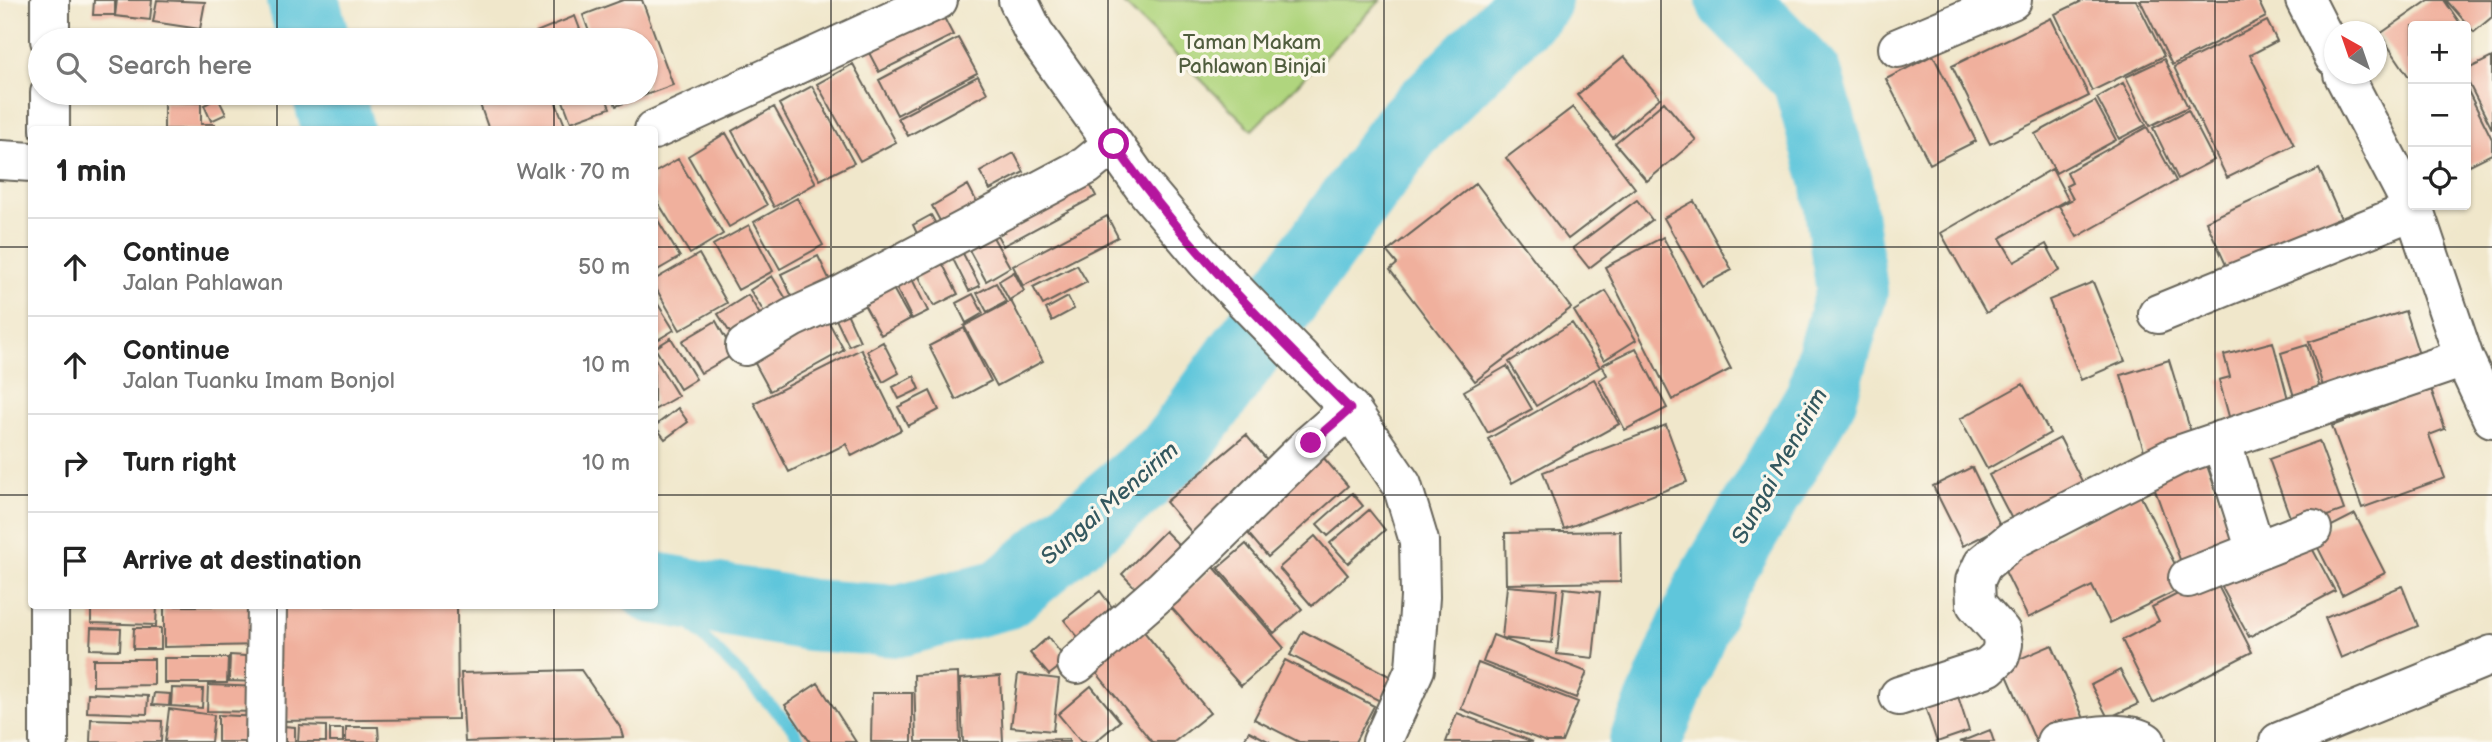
<!DOCTYPE html>
<meta charset="utf-8">
<style>
:root{--surface:#fff;--page:#f2f2f2;--text:#222;--muted:#767676;--line:#e0e0e0}
body{margin:0;font-family:"Balsamiq Sans",sans-serif;background:var(--page);color:var(--text)}
.controls{position:absolute;right:21px;top:21px;display:grid;overflow:hidden;border-radius:7px;box-shadow:0 2px 5px #0004}
.controls button{width:63px;height:63px;display:grid;place-items:center;padding:0;border:0;border-bottom:2px solid var(--line);background:var(--surface);color:var(--text);font:35px sans-serif}
.compass{position:absolute;left:2324px;top:21px;width:63px;height:63px;border-radius:50%;background:var(--surface);box-shadow:0 2px 5px #0004;rotate:320deg}
.stop{position:absolute;width:21px;height:21px;margin:-16px;border:5px solid #b5179e;border-radius:50%;background:#fff}
.stop.end{background:#b5179e;border-color:#fff;box-shadow:0 2px 7px #0008}
.list{margin:0;padding:0;list-style:none}
h2{display:flex;justify-content:space-between;align-items:center;height:91px;margin:0;padding:0 28px;font-size:30px}
h2 small{font-size:23px;font-weight:400;color:var(--muted)}
.list li{display:grid;grid-template-columns:46px 1fr auto;gap:21px;align-items:center;box-sizing:border-box;height:98px;padding:0 28px;border-top:2px solid var(--line)}
.list b{display:block;font-size:26px;white-space:nowrap}
.list p{margin:0;font-size:23px;white-space:nowrap;color:var(--muted)}
.list em{font-size:23px;font-style:normal;color:var(--muted)}
.icon{flex:none;width:38px;height:38px;fill:none;stroke:currentColor;stroke-width:2;stroke-linecap:round;stroke-linejoin:round}
.map{position:relative;flex:none;width:2492px;height:742px;overflow:hidden}
.search{position:absolute;background:var(--surface);box-shadow:0 2px 5px #0004;left:28px;top:28px;width:630px;height:77px;display:flex;align-items:center;gap:18px;box-sizing:border-box;padding:0 24px;border-radius:38px;color:var(--muted);font-size:26px}
.panel{position:absolute;background:var(--surface);box-shadow:0 2px 5px #0004;left:28px;top:126px;width:630px;height:483px;border-radius:7px}
.map>svg:first-child{display:block}
.green{fill:#b0d57e;stroke:#66784d;stroke-width:2}
.lines{fill:none;stroke-linecap:round;stroke-linejoin:round}
.stream{stroke:#5ec6db;stroke-width:12}
.river{stroke:#5ec6db;stroke-width:72}
.building{fill:#f0b09d}
.minor-casing{stroke:#666359;stroke-width:42}
.major-casing{stroke:#666359;stroke-width:42}
.minor{stroke:#fff;stroke-width:38}
.major{stroke:#fff;stroke-width:38}
.route{stroke:#b5179e;stroke-width:9}
.grid{fill:none;stroke:#1c1c1c;stroke-width:2;stroke-opacity:0.55}
.labels{text-anchor:middle;stroke-width:7;stroke-linejoin:round;paint-order:stroke}
.park-label{font-size:21px;fill:#505d3e;stroke:#fbf7ec}
.water-label{font-size:23px;font-style:italic;fill:#33585f;stroke:#fbf7ec}
</style>
<div class="map">
<svg width="2492" height="742" viewBox="0 0 2492 742">
<rect width="100%" height="100%" fill="#fbf7ec"/>
<filter id="ink" filterUnits="userSpaceOnUse"><feTurbulence type="fractalNoise" baseFrequency=".0143" numOctaves="2"/><feDisplacementMap in="SourceGraphic" scale="14" xChannelSelector="R" yChannelSelector="G"/><feConvolveMatrix kernelMatrix="1 2 1 2 8 2 1 2 1" color-interpolation-filters="sRGB"/></filter>
<filter id="wash" filterUnits="userSpaceOnUse"><feTurbulence type="fractalNoise" baseFrequency=".00686" numOctaves="4" result="noise"/><feDisplacementMap in="SourceGraphic" scale="28" xChannelSelector="R" yChannelSelector="G"/><feGaussianBlur stdDeviation="1.57" result="paint"/><feColorMatrix in="noise" values="0 0 0 0 0 0 0 0 0 0 0 0 0 0 0 0 0 1.4 0 .05"/><feComposite in="paint" operator="in"/></filter>
<g filter="url(#wash)">
<rect width="100%" height="100%" fill="#f0e7cb"/>
<path class="green" d="M1120 0H1381L1252 130Z"/>
<g class="lines">
<path class="stream" d="M655 588 791 726 801 742"/>
<path class="river" d="M303 0 314 40
M328 93 338 130
M654 588 810 615 899 621 1004 594 1173 451 1406 130 1536 0
M1645 742 1708 592 1821 398 1852 291 1836 179 1807 77 1732 0"/>
</g>
<g id="blocks">
<path class="building" d="M94 0H115V15H93Z
M117 0H152L150 20 115 16Z
M157 0 205 2 200 29 153 22Z
M623 0H642L673 85 616 106 611 93H646V40H592L583 15Z
M2084 0H2136L2164 56 2092 91 2055 14Z
M2140 0H2258L2266 17 2172 65Z
M2429 0H2444L2462 26H2413V78L2411 80 2380 34Z
M2446 0H2492V17L2474 32Z
M940 10 953 35 879 72 866 47Z
M575 16 584 40H540L536 32Z
M2051 18 2089 96 1990 144 1952 66Z
M2267 21 2277 41 2250 55 2294 145 2227 178 2174 67Z
M170 36 201 37V40H170Z
M167 37V40H88V38Z
M958 38 977 73 897 115 879 80Z
M1933 55 1976 141 1930 164 1886 79Z
M1624 56 1660 98 1613 138 1577 95Z
M2492 57V129L2466 78V70Z
M2164 59 2188 107 2150 126 2126 77Z
M853 64 896 142 860 161 817 84Z
M978 76 987 93 908 136 898 118Z
M2123 83 2146 125 2119 139 2097 98Z
M812 86 854 163 820 180 779 104Z
M2466 87 2492 139V154L2466 167Z
M177 93H197L196 100 176 99Z
M476 93H552L566 128 489 130Z
M560 93H604L610 108 571 122Z
M218 98 226 114 211 121 204 105Z
M2095 101 2116 140 2056 173 2035 134Z
M164 102 201 103V124H215V130L164 129Z
M1664 102 1696 140 1647 181 1615 143Z
M774 107 816 183 774 207 732 131Z
M1573 107 1635 188 1568 239 1506 158Z
M2188 110 2214 160 2178 179 2153 128Z
M2147 127 2176 181 2077 237 2059 206 2073 199 2066 186 2072 183 2067 172Z
M726 133 767 205 729 227 688 156Z
M1014 153 1024 172 990 190 980 172Z
M678 159 723 234 690 254 654 196V173Z
M2052 169 2068 199 2000 238 2014 262 2046 244 2060 270 1986 313 1941 233Z
M2319 169 2344 225 2231 276 2206 221Z
M1084 173 1096 196 1003 246 990 222Z
M1476 183 1571 308 1475 381 1390 270 1397 264 1387 252Z
M968 185 983 214 947 234 932 206Z
M797 198 823 245 780 269 754 222Z
M1637 200 1652 220 1589 268 1573 248Z
M1694 201 1732 270 1702 286 1664 218Z
M654 214 680 257 654 272Z
M931 215 942 235 923 246 913 225Z
M1107 216 1118 237 1023 286 1013 266Z
M985 223 1010 267 986 281 962 237Z
M749 225 773 271 738 290 713 245Z
M1663 237 1731 369 1672 400 1605 267Z
M956 240 980 286 969 291 946 245Z
M935 249 958 294 934 306 911 261Z
M699 254 727 303 680 330 654 285V280Z
M818 256 835 291 798 309 781 274Z
M905 265 928 311 912 319 889 274Z
M1077 265 1087 282 1043 305 1033 287Z
M1014 272 1024 291 1009 300 999 281Z
M772 276 793 310 771 323 750 290Z
M886 276 910 319 881 335 857 292Z
M2093 282 2125 361 2081 380 2049 300Z
M996 283 1006 302 987 312 977 293Z
M1606 291 1636 340 1604 360 1574 311Z
M973 294 983 313 966 323 956 303Z
M748 295 767 326 738 345 718 314Z
M1068 297 1074 309 1052 321 1046 309Z
M654 298 674 330 654 342Z
M841 300 860 341 849 346 829 305Z
M1011 301 1043 361 997 386 964 326Z
M820 306 844 350 770 391 746 347Z
M2405 311 2423 367 2327 399 2309 342Z
M716 321 734 354 701 373 682 341Z
M1572 323 1600 367 1536 406 1509 362Z
M964 328 991 381 956 400 929 346Z
M671 338 696 379 680 389 655 348Z
M883 342 899 373 883 382 867 351Z
M2273 342 2292 414 2233 431 2219 380 2230 377 2224 355Z
M2307 345 2321 392 2295 400 2281 353Z
M1636 348 1667 408 1625 430 1599 380 1607 375 1602 365Z
M861 349 901 430 852 456 846 444 789 472 754 403Z
M654 357 678 396 654 410Z
M2169 360 2194 442 2146 457 2121 375Z
M1507 366 1532 409 1488 433 1464 391Z
M914 376 920 389 899 399 893 387Z
M1594 379 1619 424 1512 483 1488 439Z
M2023 384 2050 433 1987 469 1960 419Z
M2431 389 2445 429 2429 435 2445 478 2362 508 2332 426Z
M930 391 939 410 908 426 898 407Z
M678 408 688 422 665 439 655 426Z
M1666 425 1687 482 1564 529 1543 472Z
M1246 435 1269 462 1236 489 1243 498 1196 538 1166 502Z
M2060 438 2086 489 2015 525 1989 475Z
M2319 441 2344 510 2294 528 2269 459Z
M2203 454 2236 549 2183 568 2149 473Z
M1322 456 1348 486 1268 557 1242 526Z
M1972 467 2001 527 1963 546 1933 486Z
M1352 493 1363 506 1328 536 1317 524Z
M2139 493 2186 586 2110 623 2092 586 2028 618 2001 563Z
M1369 510 1385 530 1348 563 1330 543Z
M2355 514 2385 573 2342 595 2312 536Z
M1165 531 1189 555 1145 598 1122 574Z
M1620 531 1621 582 1506 584 1505 533Z
M2305 535 2335 591 2249 637 2219 582Z
M1315 536 1348 575 1312 606 1279 568Z
M1246 544 1302 609 1274 633 1218 568Z
M1214 567 1284 648 1241 686 1170 606Z
M2213 576 2252 652 2153 703 2122 640 2159 621 2152 607Z
M1507 586 1557 590 1552 643 1502 638Z
M2402 586 2418 626 2341 658 2325 618Z
M1564 588 1600 592 1593 658 1557 654Z
M1100 591 1121 619 1086 647 1064 620Z
M91 606H157L156 625 91 623Z
M164 606H262V645L164 647Z
M272 606H457L458 719 272 721Z
M1137 623 1210 713 1174 742H1152L1088 662Z
M91 628 121 629 120 650 90 649Z
M134 628H161V649H133Z
M1303 631 1393 678 1380 701 1290 655Z
M1493 635 1587 672 1576 698 1483 662Z
M1048 637 1067 661 1049 675 1030 653Z
M2052 645 2085 721 2036 742 2003 666Z
M230 655 261 657 260 682 229 681Z
M164 658H228L227 683H164Z
M93 659H154V685L93 686Z
M1285 660 1374 706 1355 742H1299L1254 719Z
M1478 663 1578 702 1562 742H1546L1461 709Z
M581 670 620 727 623 737 465 742 461 673Z
M2120 670 2138 704 2108 718 2091 685Z
M958 673 960 742H916L914 675Z
M1018 674 1059 679 1053 731 1011 727Z
M1000 676 1003 742H963L960 679Z
M818 683 856 742H810L785 705Z
M208 685 261 687 260 712 207 711Z
M1091 686 1120 721 1095 742H1081L1058 714Z
M172 688 203 689 202 708 171 706Z
M1956 690 1969 731 1937 742 1923 701Z
M88 693 148 696 147 714 87 712Z
M154 693 170 694 169 706 152 705Z
M872 693H912V742H871Z
M169 709 214 715 211 742H165Z
M1457 713 1533 742H1446Z
M218 715 260 717 259 742H218Z
M91 719 162 721 161 742H90Z
M270 725 295 727V742H269Z
M299 725 326 726V742H298Z
M346 727H378L379 742H346Z
M330 729H343V742H330Z
M1990 730 1994 742H1960Z
M1249 731 1270 742H1243Z
M1069 739V742H1019V740Z"/>
</g>
</g>
<g filter="url(#ink)">
<use href="#blocks" fill-opacity="0" stroke="#666359" stroke-width="2"/>
<g class="lines">
<g class="minor-casing">
<path id="minor" d="M2305 0 2334 57
M1898 48 2012 0
M2343 74 2414 210 2464 358 2492 418
M654 130 938 0
M2158 314 2414 210
M745 346 792 318 838 297 1086 166 1113 144
M2221 440 2256 551
M2188 578 2312 529
M1077 664 1164 588 1311 443 1350 409
M1899 696 1988 667 2000 656 2003 644 2001 632 1976 604 1975 581 1983 564 2012 540 2176 456 2464 358
M265 742 267 606
M2056 742C2081 738 2124 728 2146 742
M2279 742 2492 655"/>
</g>
<g class="major-casing">
<path id="major" d="M1018 0 1034 33 1143 186 1207 262 1350 409 1402 485 1419 541 1420 597 1415 669 1382 742
M50 40V0
M50 93V130
M0 160 32 162
M49 742V606"/>
</g>
<use href="#minor" class="minor"/>
<use href="#major" class="major"/>
</g>
</g>
<g class="lines" filter="url(#ink)">
<path class="route" d="M1114 144C1181 241 1266 326 1350 409L1311 443"/>
</g>
<path class="grid" d="M277 0V40M554 0V40M831 0V742M1108 0V742M1384 0V742M1661 0V742M1938 0V742M2215 0V742M277 93V130M554 93V130M0 247H32M654 247H2492M0 495H32M654 495H2492M277 606V742M554 606V742"/>
<g class="labels">
<g class="park-label">
<text x="1252" y="49">Taman Makam<tspan x="1252" dy="24">Pahlawan Binjai</tspan></text>
</g>
<g class="water-label">
<text transform="translate(1779 466) rotate(-61)" y="8">Sungai Mencirim</text>
<text transform="translate(1109 503) rotate(-41)" y="8">Sungai Mencirim</text>
</g>
</g>
</svg>
<div class="controls">
<button>+</button>
<button>−</button>
<button><svg class="icon" aria-label="locate" viewBox="0 0 24 24"><circle cx="12" cy="12" r="6"/><path d="M12 2v4M12 18v4M2 12h4M18 12h4"/></svg></button>
</div>
<svg class="compass" viewBox="-18 -18 36 36"><path d="M0-13l5 13h-10z" fill="#e53935"/><path d="M0 13l5-13h-10z" fill="#767676"/></svg>
<div class="stop" style="left:1114px;top:144px"></div>
<div class="stop end" style="left:1311px;top:443px"></div>
<div class="search"><svg class="icon" aria-label="search" viewBox="0 0 24 24"><circle cx="10" cy="10" r="6"/><path d="M15 15l6 6"/></svg>Search here</div>
<section class="panel">
<h2>1 min<small>Walk · 70 m</small></h2>
<ul class="list">
<li><svg class="icon" aria-label="ahead" viewBox="0 0 24 24"><path d="M12 20V5M6 11l6-6 6 6"/></svg><div><b>Continue</b><p>Jalan Pahlawan</p></div><em>50 m</em></li>
<li><svg class="icon" aria-label="ahead" viewBox="0 0 24 24"><path d="M12 20V5M6 11l6-6 6 6"/></svg><div><b>Continue</b><p>Jalan Tuanku Imam Bonjol</p></div><em>10 m</em></li>
<li><svg class="icon" aria-label="right" viewBox="0 0 24 24"><path d="M7 20v-9h11M14 6l5 5-5 5"/></svg><div><b>Turn right</b></div><em>10 m</em></li>
<li><svg class="icon" aria-label="arrive" viewBox="0 0 24 24"><path d="M6 21V4h12l-3 4 3 4H6"/></svg><div><b>Arrive at destination</b></div></li>
</ul>
</section>
</div>
